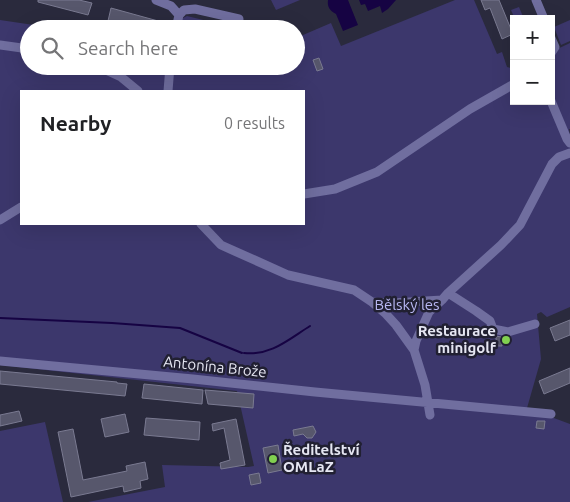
<!DOCTYPE html>
<meta charset="utf-8">
<style>
:root{--surface:#fff;--page:#f6f6f6;--text:#202124;--muted:#757577;--line:#e0e0e0}
body{margin:0;font-family:Ubuntu,sans-serif;background:var(--page);color:var(--text)}
.controls{position:absolute;right:15px;top:15px;display:grid;overflow:hidden;border-radius:0px;box-shadow:0 5px 20px #0002}
.controls button{width:45px;height:45px;display:grid;place-items:center;padding:0;border:0;border-bottom:1px solid var(--line);background:var(--surface);color:var(--text);font:25px sans-serif}
.list{margin:0;padding:0;list-style:none}
h2{display:flex;justify-content:space-between;align-items:center;height:65px;margin:0;padding:0 20px;font-size:21px}
h2 small{font-size:16px;font-weight:400;color:var(--muted)}
.icon{flex:none;width:28px;height:28px;fill:none;stroke:currentColor;stroke-width:2;stroke-linecap:round;stroke-linejoin:round}
.map{position:relative;flex:none;width:570px;height:502px;overflow:hidden}
.search{position:absolute;background:var(--surface);box-shadow:0 5px 20px #0002;left:20px;top:20px;width:285px;height:55px;display:flex;align-items:center;gap:12px;box-sizing:border-box;padding:0 18px;border-radius:28px;color:var(--muted);font-size:19px}
.panel{position:absolute;background:var(--surface);box-shadow:0 5px 20px #0002;left:20px;top:90px;width:285px;height:135px;border-radius:0px}
.map>svg:first-child{display:block}
.green{fill:#3c376c;fill-rule:evenodd}
.water{fill:#160343}
.lines{fill:none;stroke-linecap:round;stroke-linejoin:round}
.stream{stroke:#160343;stroke-width:2}
.building{fill:#57576c;stroke:#7a7a91}
.minor{stroke:#706e9f;stroke-width:9}
.poi-dot{fill:#81d050;stroke:#212032;stroke-width:2}
.labels{text-anchor:middle;stroke-width:5;stroke-linejoin:round;paint-order:stroke}
.park-label{font-size:15px;fill:#b9b8f3;stroke:#212032}
.poi-label{font-size:15px;font-weight:bold;fill:#e5e6f2;stroke:#212032;text-anchor:end}
.street-label{font-size:15px;fill:#e5e6f2;stroke:#212032}
</style>
<div class="map">
<svg width="570" height="502" viewBox="0 0 570 502">
<rect width="100%" height="100%" fill="#2a2a3d"/>
<path class="green" d="M271 0H300L276 10Z
M455 0H474L497 54 502 52 507 67 514 69V101H551V52L570 43V129H569L570 136V307L547 317 541 312 537 314 541 359 527 408 570 424V502H88L165 487 162 465 248 467 254 466 237 391 0 365V20L61 29H29V66H296V38L331 23 341 46ZM21 91H304V224H21Z
M519 7 524 19H515L511 10Z
M187 16 240 29H173L175 22Z
M570 20V41L561 45 554 27Z
M45 422 63 502H0V431Z"/>
<path class="water" d="M328 0H348L358 25 343 31 336 14C330 11 327 7 328 0Z
M359 0H396L388 9 382 13 380 6 368 11 365 4 361 5Z"/>
<g class="lines">
<path class="stream" d="M0 318 112 323 180 328 242 353
M244 353C271 356 289 339 310 326"/>
</g>
<path class="building" d="M38 0H79L92 3 88 15 38 2Z
M481 0H499L513 34 502 39 490 8 485 10Z
M111 8 169 24 168 29H139L108 21Z
M319 58 323 69 317 71 313 60Z
M570 320V335L555 341 550 328Z
M496 336 501 337 502 346H496Z
M570 368V383L544 394 539 381Z
M0 371 117 382V383L127 384 125 396 0 384Z
M144 384 203 390 202 404 142 398Z
M205 390 254 394 253 408 208 404Z
M19 411 22 421 0 426V415Z
M125 414 129 432 105 437 101 419Z
M146 418 200 422 199 440 144 435Z
M236 419 245 465 221 469 220 463 230 460 224 428 213 431 212 424Z
M537 421H545L544 429 536 428Z
M313 426 316 432 312 438H307L303 434 294 436 293 430Z
M73 429 83 480 127 471 126 466 145 462 148 479 140 481 141 488 124 492 123 486 71 497 58 432Z
M278 445 282 470 268 473 263 448Z
M259 473 261 483 251 485 249 475Z"/>
<g class="lines">
<path class="minor" d="M156 0 171 6 179 15 184 10 195 9 239 19
M536 0 544 19
M176 29 179 15
M551 38 555 47 551 53
M0 45 29 49
M97 66 121 77 138 91
M168 91 170 66
M551 101 567 139 570 143
M304 194 335 189 377 172 470 109 514 84
M0 220 21 207
M201 224 221 245 288 275 354 290 372 302 385 313 396 325 414 350 425 385 430 415
M372 302 393 303 442 300 448 293
M535 324 508 332 493 329 490 321 476 311 448 293 501 245 520 225 552 164 559 157 570 153
M414 350 416 341 429 312 442 300
M0 361 193 379 315 392 551 414"/>
</g>
<g class="poi-dot">
<circle cx="506" cy="340" r="5"/>
<circle cx="273" cy="459" r="5"/>
</g>
<g class="labels">
<g class="park-label">
<text x="407" y="310">Bělský les</text>
</g>
<g class="poi-label">
<text x="496" y="336">Restaurace<tspan x="496" dy="17">minigolf</tspan></text>
<text x="283" y="455" text-anchor="start">Ředitelství<tspan x="283" dy="17">OMLaZ</tspan></text>
</g>
<g class="street-label">
<text transform="translate(215 367) rotate(6)" y="5">Antonína Brože</text>
</g>
</g>
</svg>
<div class="controls">
<button>+</button>
<button>−</button>
</div>
<div class="search"><svg class="icon" aria-label="search" viewBox="0 0 24 24"><circle cx="10" cy="10" r="6"/><path d="M15 15l6 6"/></svg>Search here</div>
<section class="panel">
<h2>Nearby<small>0 results</small></h2>
<ul class="list">
</ul>
</section>
</div>
